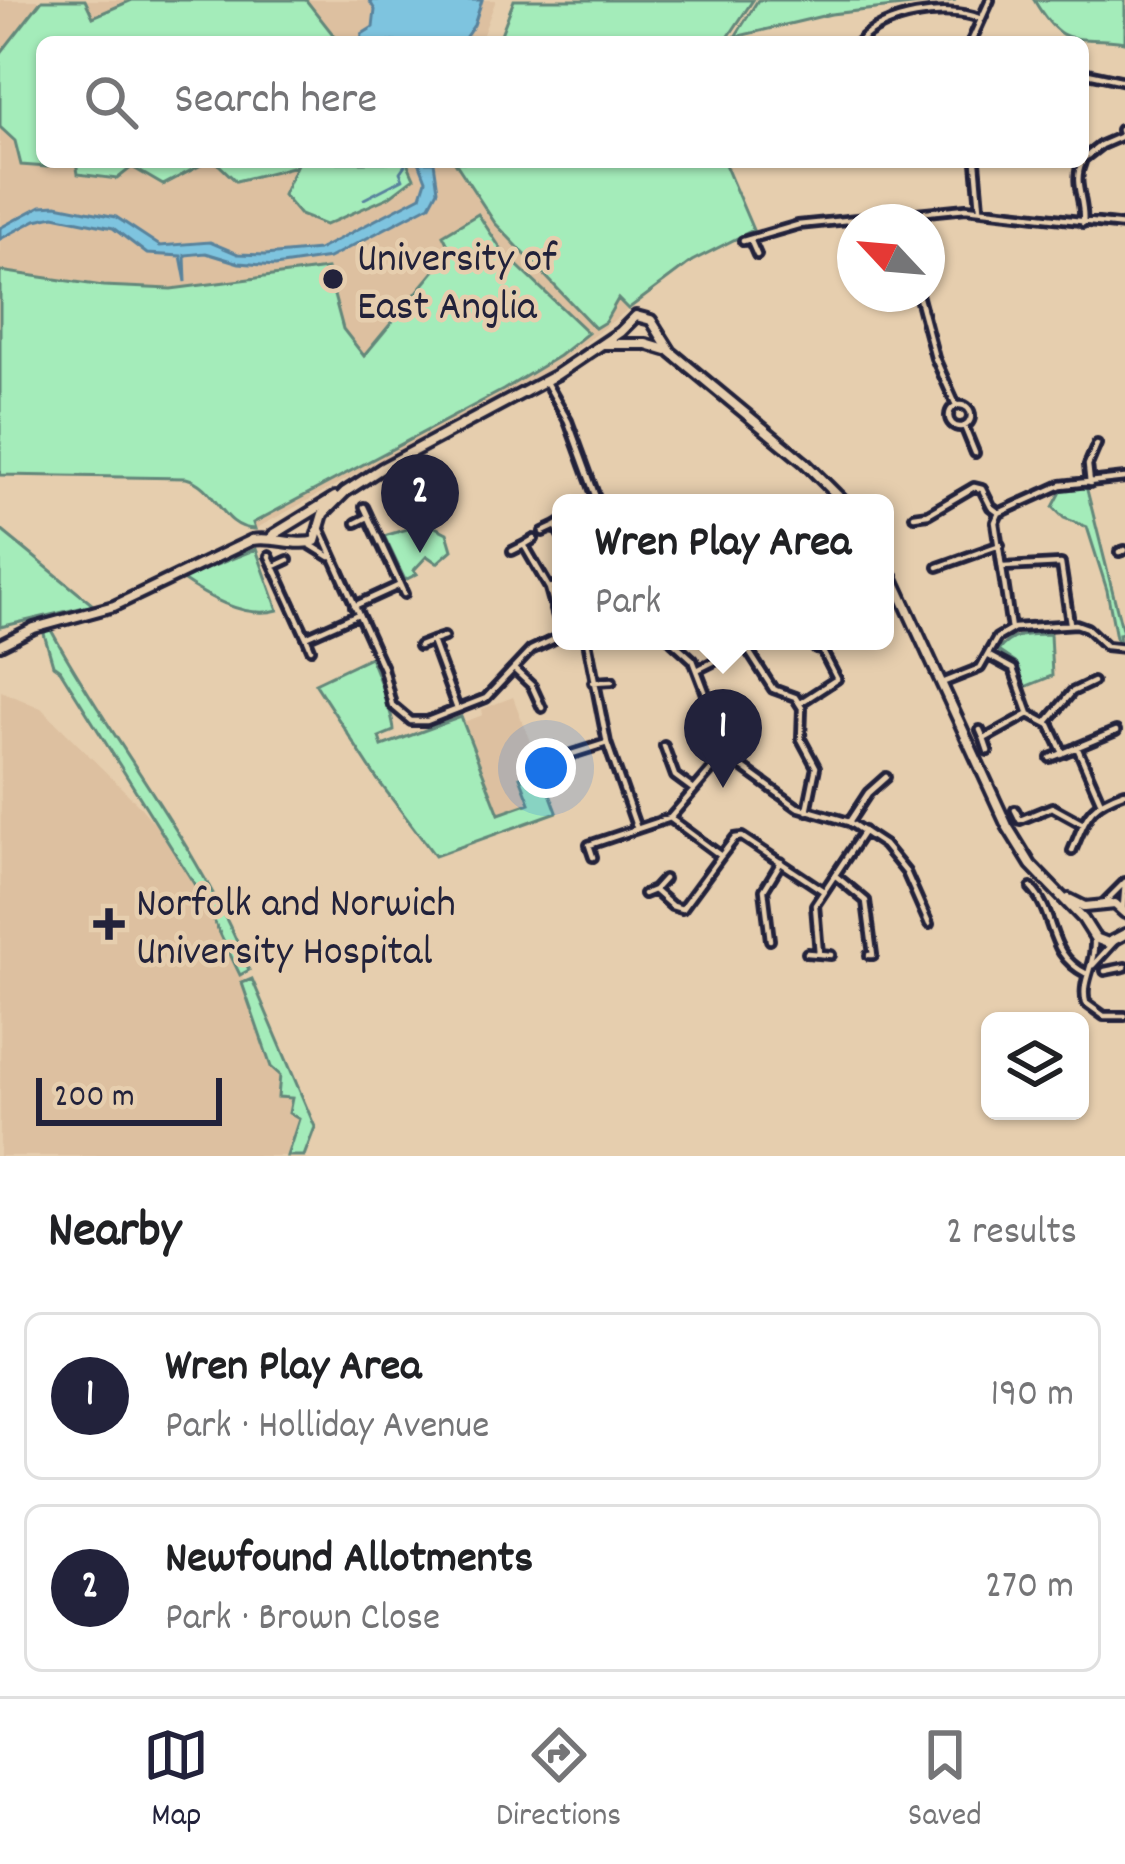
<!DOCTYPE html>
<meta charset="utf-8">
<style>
:root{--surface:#fff;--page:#f2f2f2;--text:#202124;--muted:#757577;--line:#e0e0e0;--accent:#22223b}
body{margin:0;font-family:Dekko,sans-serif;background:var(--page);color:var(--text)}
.controls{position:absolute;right:36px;bottom:36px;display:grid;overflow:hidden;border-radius:18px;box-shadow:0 3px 9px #0004}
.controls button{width:108px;height:108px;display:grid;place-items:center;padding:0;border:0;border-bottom:3px solid var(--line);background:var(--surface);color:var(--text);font:60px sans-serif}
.compass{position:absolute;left:837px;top:204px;width:108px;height:108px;border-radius:50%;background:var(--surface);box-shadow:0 3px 9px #0004;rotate:296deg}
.scale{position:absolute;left:36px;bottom:30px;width:186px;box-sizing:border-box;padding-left:12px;border:6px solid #22223b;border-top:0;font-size:33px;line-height:42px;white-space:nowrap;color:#22223b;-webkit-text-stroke:9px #e6ceae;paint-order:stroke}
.you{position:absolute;left:546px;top:768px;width:42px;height:42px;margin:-30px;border:9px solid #fff;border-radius:50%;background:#1a73e8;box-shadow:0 0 0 18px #1a73e833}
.badge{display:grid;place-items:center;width:78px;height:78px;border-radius:50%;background:var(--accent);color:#fff;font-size:39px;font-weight:700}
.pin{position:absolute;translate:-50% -99px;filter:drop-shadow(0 3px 6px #0008)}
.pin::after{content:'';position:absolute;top:63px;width:42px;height:36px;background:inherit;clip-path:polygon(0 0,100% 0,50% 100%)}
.popup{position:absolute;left:552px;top:494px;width:342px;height:156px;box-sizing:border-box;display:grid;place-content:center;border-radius:18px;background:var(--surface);filter:drop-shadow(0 3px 9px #0005);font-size:39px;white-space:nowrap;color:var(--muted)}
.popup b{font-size:45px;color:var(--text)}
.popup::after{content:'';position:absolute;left:50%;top:100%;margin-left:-24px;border:24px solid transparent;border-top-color:var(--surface)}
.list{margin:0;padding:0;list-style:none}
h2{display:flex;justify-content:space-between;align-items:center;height:156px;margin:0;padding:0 48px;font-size:51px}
h2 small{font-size:39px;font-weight:400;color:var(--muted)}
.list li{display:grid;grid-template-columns:78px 1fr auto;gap:36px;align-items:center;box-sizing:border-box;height:168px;margin:0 24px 24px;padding:0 24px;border:3px solid var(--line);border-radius:18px}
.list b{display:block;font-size:45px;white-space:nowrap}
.list p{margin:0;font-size:39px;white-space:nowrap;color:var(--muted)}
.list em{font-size:39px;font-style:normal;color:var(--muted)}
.icon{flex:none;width:66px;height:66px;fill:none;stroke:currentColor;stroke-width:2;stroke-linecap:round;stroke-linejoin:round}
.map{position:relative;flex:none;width:1125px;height:1156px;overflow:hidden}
.search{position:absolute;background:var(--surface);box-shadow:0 3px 9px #0004;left:36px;right:36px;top:36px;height:132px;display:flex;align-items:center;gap:30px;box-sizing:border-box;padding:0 42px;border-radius:18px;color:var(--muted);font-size:45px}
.sheet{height:540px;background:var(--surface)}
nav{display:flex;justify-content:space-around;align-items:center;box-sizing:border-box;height:168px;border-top:3px solid var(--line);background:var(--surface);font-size:33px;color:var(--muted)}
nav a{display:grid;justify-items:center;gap:6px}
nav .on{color:var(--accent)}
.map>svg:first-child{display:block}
.built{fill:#ddc0a0}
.green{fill:#a4ecba;stroke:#63877a;stroke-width:3}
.water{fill:#7ec4df;stroke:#59839d;stroke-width:3}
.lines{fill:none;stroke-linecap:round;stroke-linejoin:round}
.stream{stroke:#59839d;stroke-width:3}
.street-casing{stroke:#22223b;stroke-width:14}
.secondary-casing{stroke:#22223b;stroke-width:16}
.street{stroke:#e6ceae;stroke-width:4.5}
.secondary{stroke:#e6ceae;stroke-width:8}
.poi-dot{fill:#22223b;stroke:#e6ceae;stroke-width:4.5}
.labels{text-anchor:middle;stroke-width:9;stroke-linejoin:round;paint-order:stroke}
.poi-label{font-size:42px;fill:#22223b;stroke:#e6ceae;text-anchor:start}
</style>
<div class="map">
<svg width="1125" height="1156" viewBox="0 0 1125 1156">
<rect width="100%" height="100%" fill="#e6ceae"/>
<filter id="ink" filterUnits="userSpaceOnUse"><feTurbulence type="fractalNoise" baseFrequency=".00833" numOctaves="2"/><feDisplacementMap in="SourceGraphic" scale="24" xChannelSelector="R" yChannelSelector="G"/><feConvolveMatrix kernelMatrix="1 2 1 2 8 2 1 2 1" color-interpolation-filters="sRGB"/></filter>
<g filter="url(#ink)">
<path class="built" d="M0 0H496L480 42H42V162H455L495 223 724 162 753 230 692 261 551 368 255 529 243 528 218 508 205 485 186 478 0 475Z
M1 691 41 708 137 803 163 834 229 941 269 1048 304 1124 290 1156H0Z
M513 697 557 812 435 856 377 779 413 735 461 717 464 722 483 715 482 709Z"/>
<path class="green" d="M42 0H85L93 17 132 0H306L339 42H42V162H56L47 167 21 165 15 141 0 127V54Z
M514 0H753L725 42H498Z
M758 0H956L831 14 735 37Z
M1034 0H1125V42C1074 34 1065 53 1034 0Z
M76 162H207L163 185 132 167 117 179 78 174Z
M216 162H407L414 178 389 197 325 225 300 215 283 195 296 166 236 181Z
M455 162H724L753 230 692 261 628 309 618 299 605 322 595 328 495 223Z
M478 214 503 252 588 333 559 356 503 390 253 523 255 529C221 529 217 486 186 478L0 475V271L103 286 171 289 327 269 343 329 364 356 451 251 443 235Z
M1085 482 1123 633 1119 634 1120 642 1117 643 1107 590 1087 527 1064 518 1053 507 1063 488Z
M433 526 447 533 452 550 437 563 427 556 414 570 417 574 405 580 384 536 414 527Z
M0 529 93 605 0 627Z
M256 549 278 610C246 620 207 597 181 579Z
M46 630H51C113 744 202 850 249 970L240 975 203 898 60 670 53 665 44 634Z
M1050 634 1052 676 1025 687 1017 664 998 651C1012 632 1028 635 1050 634Z
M370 657C377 673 394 717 394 731L379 737 382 746 461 717 499 814 530 803 520 777 541 769 557 812 435 856 377 779 315 683Z
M252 979 315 1127 304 1156H287L299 1119 289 1113 292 1098 278 1097 280 1075 271 1067 242 983Z"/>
<path class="water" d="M369 0H482L474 25 462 42H361L362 34 373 27 375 10Z
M419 162H434L438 190 430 205 329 258 275 266 239 263 206 253 185 255 186 282 181 256 147 254 113 228 54 216 36 220 0 239V228L41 206 57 205 116 217 160 246 210 242 238 254 265 255 318 250 421 196 426 180Z"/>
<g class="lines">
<path class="stream" d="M364 199 403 179 400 172 407 162"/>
<g class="street-casing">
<path id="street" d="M859 42C882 15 947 5 979 18
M971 42 990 0
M1083 72 1125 81
M1083 159 1101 145 1122 136 1120 130
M976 162 980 208
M1082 162C1072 184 1086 201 1083 223
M750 239 757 255
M743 241 798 225 966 208 1125 226
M918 294 935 358 956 405
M546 382 568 421 598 503
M949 416a11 11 0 1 1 22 0a11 11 0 1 1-22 0Z
M964 426 975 453
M1090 483 1088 465 1097 444
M364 507 400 585
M914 516 928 514 974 487 982 489 991 507 999 513
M356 523 368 517
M561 523 556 526 561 535
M321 530 383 668 392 705 411 721H427L486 698 531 650 561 636
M543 532 556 526
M534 539 524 545 549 588
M309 544 330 557
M512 551 524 545
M1119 552 1125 550
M269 556 306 637 358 614
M275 566 288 560
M938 567 1000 545
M1003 567 1061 564 1070 623
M561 585 549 588 561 631
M354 606 400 585 404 594
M1011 629 995 522 999 513 1061 485 1125 478
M306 637 311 649
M432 641 444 637
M587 641 607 743 637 829
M672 641 693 660 731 759 797 807 849 822 884 845 906 872 929 924
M419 646 432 641 457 709
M746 647 773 689 795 697 802 708 801 739 816 767 807 811
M989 656 1013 669 1029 714 1050 725 1063 753 1050 758
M515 670 532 686 542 708
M697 670 755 641
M593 682 612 681
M942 683 980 668 997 638 1014 628 1076 624 1087 628 1106 646 1125 648
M800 703 837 679 822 650 816 649
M1047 722 1072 692 1093 682
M980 730 984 739 1029 714
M984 739 988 751
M664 746 675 776 694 790
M552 747 560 771
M1077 747 1100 800
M1063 753 1116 731
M556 759 607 743
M1015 810 1020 820 1052 807 1083 824
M849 822 868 793 886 777
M1072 851C1087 816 1087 805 1125 792
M721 856 735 838 742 837 822 890
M593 857 589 845 670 818 726 753
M837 877 866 901 873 955H869
M1031 888C1058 916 1045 953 1087 974
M654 890 664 879
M644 894 654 890 672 906 682 909 721 856 671 819
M1103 904 1125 882
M1123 907 1125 883
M770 940 764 890 781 862
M1094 941C1096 964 1080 981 1086 1003L1104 1016H1125
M807 953 819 954 815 905 864 831
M819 954 831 955
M1093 965 1114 942
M1105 971 1125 967"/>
</g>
<g class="secondary-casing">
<path id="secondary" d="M605 344H646L666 350
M273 535 335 497
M252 540C273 536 296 547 315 541L323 514 345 492 382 468 556 375 620 332 636 316 651 320 671 352 804 462 845 503
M885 561 1007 826 1031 865 1083 919 1095 938 1108 943 1125 934
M0 645 34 628 114 606 252 540
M1069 899 1085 907 1115 904 1125 913"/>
</g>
<use href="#street" class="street"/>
<use href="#secondary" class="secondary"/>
</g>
</g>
<g class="poi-dot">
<circle cx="333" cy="279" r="12"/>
<path d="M103 906h12v12h12v12h-12v12h-12v-12h-12v-12h12z"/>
</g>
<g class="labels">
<g class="poi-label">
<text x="357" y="270">University of<tspan x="357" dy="48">East Anglia</tspan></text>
<text x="136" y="915">Norfolk and Norwich<tspan x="136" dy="48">University Hospital</tspan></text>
</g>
</g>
</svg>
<div class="controls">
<button><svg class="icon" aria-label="layers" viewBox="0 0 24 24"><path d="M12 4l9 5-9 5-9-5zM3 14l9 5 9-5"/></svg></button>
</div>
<svg class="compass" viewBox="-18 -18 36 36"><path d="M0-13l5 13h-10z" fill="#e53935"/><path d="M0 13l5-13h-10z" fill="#757577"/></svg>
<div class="scale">200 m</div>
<div class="you"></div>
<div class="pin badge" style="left:723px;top:788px">1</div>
<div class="popup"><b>Wren Play Area</b>Park</div>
<div class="pin badge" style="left:420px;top:553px">2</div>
<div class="search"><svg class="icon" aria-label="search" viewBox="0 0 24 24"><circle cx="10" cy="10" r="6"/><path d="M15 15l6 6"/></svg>Search here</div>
</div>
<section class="sheet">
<h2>Nearby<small>2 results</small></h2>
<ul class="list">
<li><span class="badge">1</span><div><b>Wren Play Area</b><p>Park · Holliday Avenue</p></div><em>190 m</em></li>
<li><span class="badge">2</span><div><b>Newfound Allotments</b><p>Park · Brown Close</p></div><em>270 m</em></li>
</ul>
</section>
<nav>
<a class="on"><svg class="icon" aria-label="map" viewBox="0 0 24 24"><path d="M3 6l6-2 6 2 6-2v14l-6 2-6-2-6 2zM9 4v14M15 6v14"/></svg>Map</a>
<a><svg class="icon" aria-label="directions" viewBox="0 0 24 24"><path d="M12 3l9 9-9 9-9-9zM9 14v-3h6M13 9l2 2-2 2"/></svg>Directions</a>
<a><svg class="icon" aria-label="saved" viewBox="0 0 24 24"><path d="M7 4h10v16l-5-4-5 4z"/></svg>Saved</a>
</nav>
